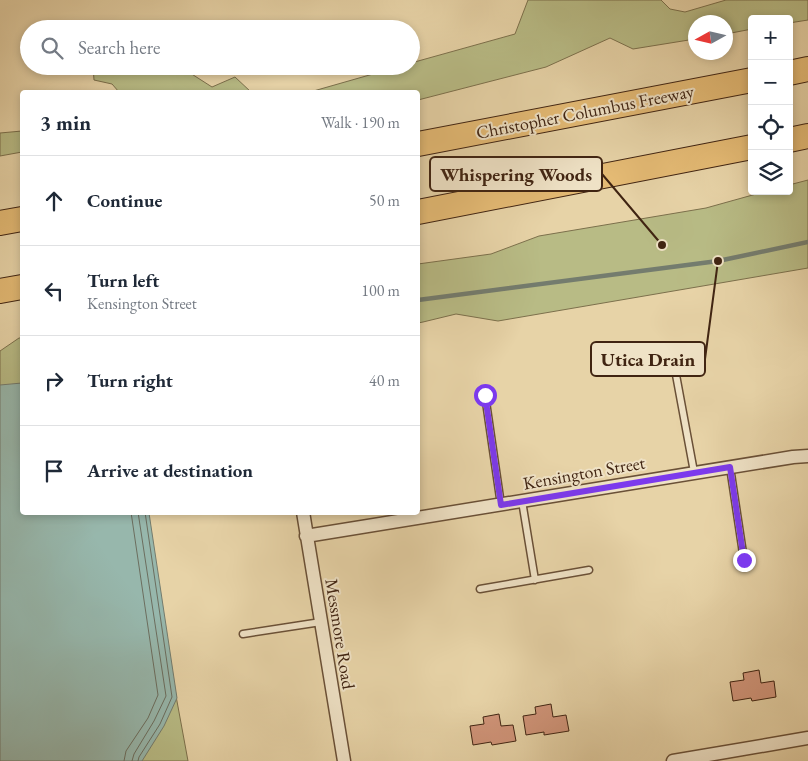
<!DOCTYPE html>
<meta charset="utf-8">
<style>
:root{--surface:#fff;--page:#f2f2f3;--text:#1f2937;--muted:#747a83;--line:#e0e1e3}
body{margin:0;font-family:"EB Garamond",serif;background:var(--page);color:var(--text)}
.controls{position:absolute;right:15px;top:15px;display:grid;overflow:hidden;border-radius:5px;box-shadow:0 2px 8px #0003}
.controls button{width:45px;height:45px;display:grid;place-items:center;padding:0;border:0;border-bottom:1px solid var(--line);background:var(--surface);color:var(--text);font:25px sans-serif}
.compass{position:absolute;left:688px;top:15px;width:45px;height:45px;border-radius:50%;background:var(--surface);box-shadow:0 2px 8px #0003;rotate:262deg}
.stop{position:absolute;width:15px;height:15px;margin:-11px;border:4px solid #7c3aed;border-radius:50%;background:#fff}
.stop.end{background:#7c3aed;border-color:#fff;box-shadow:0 1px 5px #0008}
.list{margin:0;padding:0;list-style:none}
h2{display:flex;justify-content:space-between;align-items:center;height:65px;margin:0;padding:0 20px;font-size:21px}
h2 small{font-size:16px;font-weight:400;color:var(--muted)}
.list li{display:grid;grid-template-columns:32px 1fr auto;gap:15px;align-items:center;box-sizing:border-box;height:90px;padding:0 20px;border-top:1px solid var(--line)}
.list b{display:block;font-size:19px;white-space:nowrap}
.list p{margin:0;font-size:16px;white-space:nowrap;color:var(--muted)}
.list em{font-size:16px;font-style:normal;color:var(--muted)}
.icon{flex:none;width:28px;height:28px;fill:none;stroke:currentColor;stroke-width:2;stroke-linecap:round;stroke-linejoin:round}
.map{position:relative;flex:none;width:808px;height:761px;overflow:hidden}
.search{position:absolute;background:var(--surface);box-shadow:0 2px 8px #0003;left:20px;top:20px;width:400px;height:55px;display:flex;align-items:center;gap:12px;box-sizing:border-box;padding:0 18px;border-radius:28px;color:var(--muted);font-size:19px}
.panel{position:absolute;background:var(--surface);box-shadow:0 2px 8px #0003;left:20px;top:90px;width:400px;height:425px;border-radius:5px}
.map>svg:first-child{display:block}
.green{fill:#b8bb85;stroke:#7c704c}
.water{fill:#97b7ac;stroke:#747c6e}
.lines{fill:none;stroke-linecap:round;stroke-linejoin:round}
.shore{stroke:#6c6e5f;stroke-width:1}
.stream{stroke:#747c6e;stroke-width:4.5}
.building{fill:#d1957a;stroke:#402412}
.service-casing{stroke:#6a5037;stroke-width:9}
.minor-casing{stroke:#6a5037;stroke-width:15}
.motorway-casing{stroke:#402412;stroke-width:26}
.service{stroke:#efe2c6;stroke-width:6}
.minor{stroke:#efe2c6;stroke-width:12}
.motorway{stroke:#e4ba74;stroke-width:24}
.route{stroke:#7c3aed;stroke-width:6}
.labels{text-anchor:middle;stroke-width:4;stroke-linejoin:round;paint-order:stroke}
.street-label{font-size:18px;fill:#402412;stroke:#efe2c6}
.leader{fill:none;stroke:#402412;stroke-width:2}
.callout-dot{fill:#402412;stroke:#efe2c6;stroke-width:2}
.callout{fill:#efe2c6;stroke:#402412;stroke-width:2}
.callout-label{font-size:19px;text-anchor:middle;font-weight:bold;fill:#402412}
</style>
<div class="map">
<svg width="808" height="761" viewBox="0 0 808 761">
<rect width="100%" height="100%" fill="#e7d3a7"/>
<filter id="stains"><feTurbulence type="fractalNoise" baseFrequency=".004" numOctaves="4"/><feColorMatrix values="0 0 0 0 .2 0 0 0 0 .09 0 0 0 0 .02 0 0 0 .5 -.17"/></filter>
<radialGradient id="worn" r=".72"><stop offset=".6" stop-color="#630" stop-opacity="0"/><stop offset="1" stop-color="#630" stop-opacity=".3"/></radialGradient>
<path class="green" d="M528 0H661L670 9 685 12 726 0H808V20L789 23V19H752V29L726 34V22H696L695 39 633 49 610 38 546 67 418 100V92H310L401 66H411V63L515 34Z
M93 66H185L187 71 212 87 235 77 251 92H119L112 84 94 80Z
M22 131V152L0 156V133Z
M808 180V268L498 321 456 314 423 322 418 323V264L491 254 539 236 706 208 767 191H789V185Z
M19 338H22V396L0 400V351Z
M174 685 188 761H119Z"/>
<path class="water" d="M22 383V512L149 513 177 698 164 726 142 761H0V385Z"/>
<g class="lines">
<path class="shore" d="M124 761 126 751 148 718 158 695 131 512
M132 761 134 754 154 721 166 696 138 512
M138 761 139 757 160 724 172 697 145 512"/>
<path class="stream" d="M418 300 718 261 808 242"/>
</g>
<path class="building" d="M759 670 761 683 774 681 776 697 752 701 751 698 733 701 730 682 744 680 743 673Z
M551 704 553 717 566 715 569 731 544 735V732L526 735 523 716 536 714 535 707Z
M499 714 501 726 513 725 516 741 492 745 491 742 473 745 470 726 484 724 483 717Z"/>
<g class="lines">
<g class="service-casing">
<path id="service" d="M674 364 694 472
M485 395 501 505
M730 467 744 560
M522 501 535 580
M480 589 589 570
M243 634 321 622"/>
</g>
<g class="minor-casing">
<path id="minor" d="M303 512 344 761
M306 536 793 457 808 456
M673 761 808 738"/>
</g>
<g class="motorway-casing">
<path id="motorway" d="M789 73 808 69
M789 140 808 136
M418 144 752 80
M418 212 752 147
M0 223 22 219
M0 291 22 287"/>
</g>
<use href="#service" class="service"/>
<use href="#minor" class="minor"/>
<use href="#motorway" class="motorway"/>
</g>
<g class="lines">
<path class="route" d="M485 395 501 505 730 467 744 560"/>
</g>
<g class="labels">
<g class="street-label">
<text transform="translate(585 112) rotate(-11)" y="6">Christopher Columbus Freeway</text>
<text transform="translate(584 473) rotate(-10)" y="6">Kensington Street</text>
<text transform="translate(340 634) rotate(81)" y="6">Messmore Road</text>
</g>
</g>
<path class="leader" d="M662 245L602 174M718 261L705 359"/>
<g class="callout-dot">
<circle cx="662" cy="245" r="5"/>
<circle cx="718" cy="261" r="5"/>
</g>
<g class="callout">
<rect x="430" y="157" width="172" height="34" rx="5"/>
<rect x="591" y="342" width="114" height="34" rx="5"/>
</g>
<g class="callout-label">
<text x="516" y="181">Whispering Woods</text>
<text x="648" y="366">Utica Drain</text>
</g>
<rect width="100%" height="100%" filter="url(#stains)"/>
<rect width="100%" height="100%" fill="url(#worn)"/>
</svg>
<div class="controls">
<button>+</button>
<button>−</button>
<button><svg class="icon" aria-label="locate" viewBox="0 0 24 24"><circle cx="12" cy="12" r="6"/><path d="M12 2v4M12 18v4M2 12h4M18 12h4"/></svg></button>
<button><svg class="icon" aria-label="layers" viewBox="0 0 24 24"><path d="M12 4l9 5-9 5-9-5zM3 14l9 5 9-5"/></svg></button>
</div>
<svg class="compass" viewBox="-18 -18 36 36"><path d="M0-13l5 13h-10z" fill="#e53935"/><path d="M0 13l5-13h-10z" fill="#747a83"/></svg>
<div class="stop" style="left:485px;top:395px"></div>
<div class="stop end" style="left:744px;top:560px"></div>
<div class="search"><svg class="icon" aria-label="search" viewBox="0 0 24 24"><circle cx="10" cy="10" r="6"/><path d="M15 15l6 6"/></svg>Search here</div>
<section class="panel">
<h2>3 min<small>Walk · 190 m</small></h2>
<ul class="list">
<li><svg class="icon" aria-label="ahead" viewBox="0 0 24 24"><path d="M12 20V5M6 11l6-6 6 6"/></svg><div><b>Continue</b></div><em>50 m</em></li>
<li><svg class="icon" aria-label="left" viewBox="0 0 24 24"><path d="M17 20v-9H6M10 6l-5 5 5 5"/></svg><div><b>Turn left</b><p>Kensington Street</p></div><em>100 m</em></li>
<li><svg class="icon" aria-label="right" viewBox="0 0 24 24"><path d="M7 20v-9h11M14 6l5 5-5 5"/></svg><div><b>Turn right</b></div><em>40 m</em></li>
<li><svg class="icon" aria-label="arrive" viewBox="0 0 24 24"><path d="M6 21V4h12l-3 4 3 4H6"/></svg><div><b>Arrive at destination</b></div></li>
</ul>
</section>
</div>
